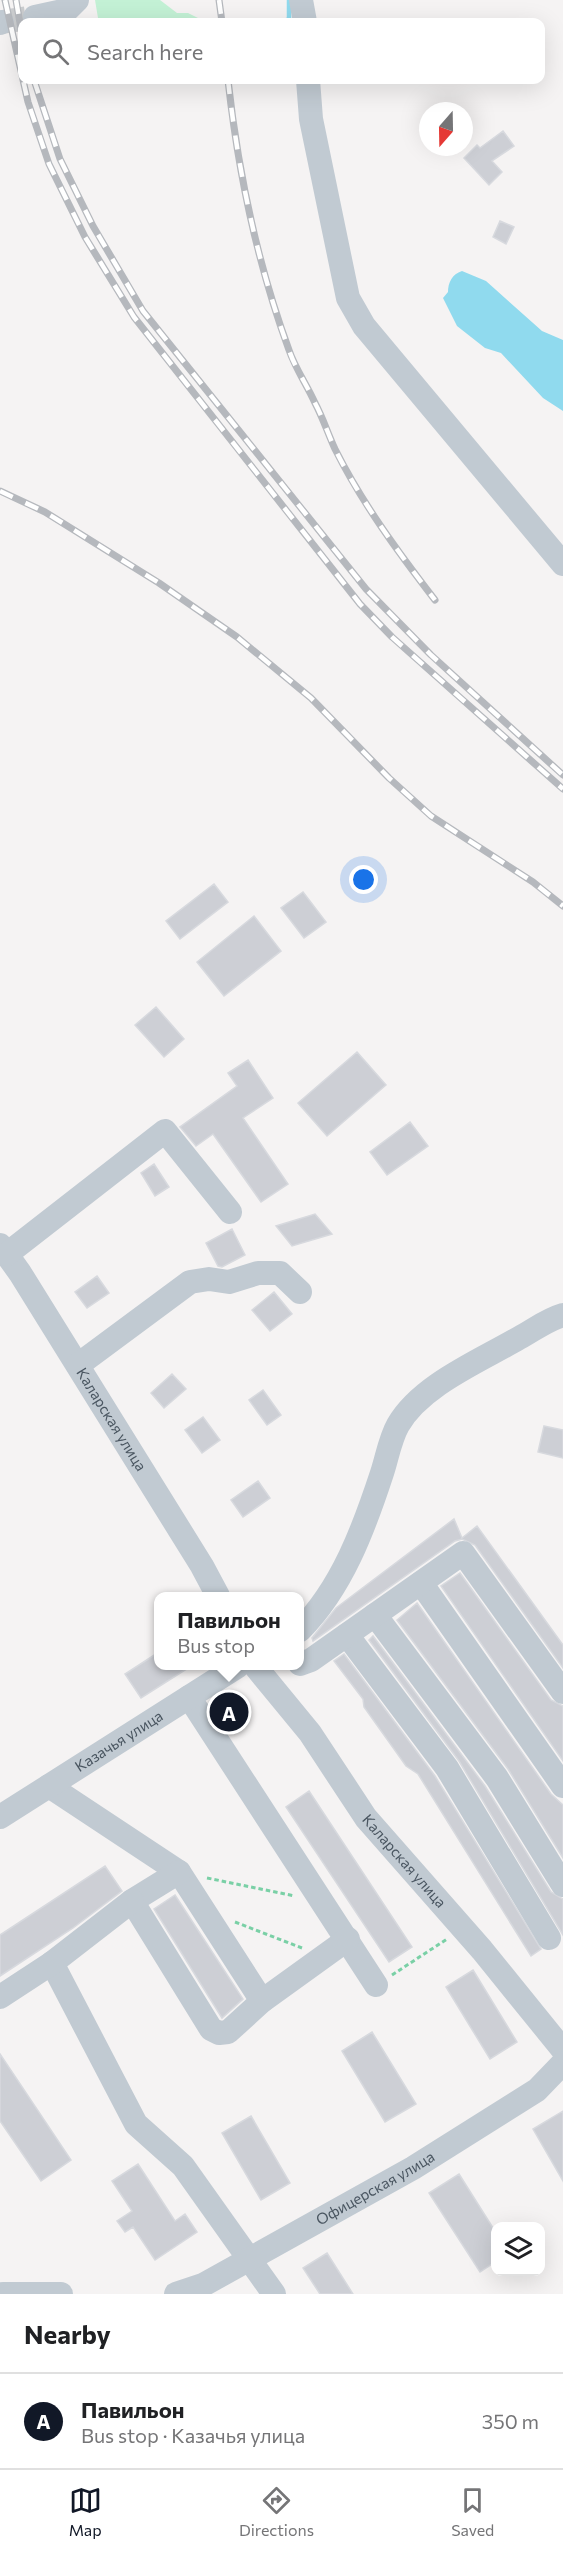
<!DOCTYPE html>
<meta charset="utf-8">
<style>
:root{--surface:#fff;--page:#f6f6f6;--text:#202124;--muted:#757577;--line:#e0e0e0;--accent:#111827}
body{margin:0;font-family:Commissioner,sans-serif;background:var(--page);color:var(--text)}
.controls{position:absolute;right:18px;bottom:18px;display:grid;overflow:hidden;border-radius:12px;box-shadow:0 6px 24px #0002}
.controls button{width:54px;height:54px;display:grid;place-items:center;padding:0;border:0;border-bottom:2px solid var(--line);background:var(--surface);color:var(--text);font:30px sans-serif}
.compass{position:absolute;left:419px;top:102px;width:54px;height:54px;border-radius:50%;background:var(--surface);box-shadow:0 6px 24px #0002;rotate:200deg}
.you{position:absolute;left:364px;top:880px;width:21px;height:21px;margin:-15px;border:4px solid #fff;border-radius:50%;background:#1a73e8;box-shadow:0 0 0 9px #1a73e833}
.badge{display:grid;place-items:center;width:39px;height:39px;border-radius:50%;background:var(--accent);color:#fff;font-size:20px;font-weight:700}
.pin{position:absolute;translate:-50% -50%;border:3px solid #fff;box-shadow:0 2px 6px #0006}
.popup{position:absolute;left:154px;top:1592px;width:150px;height:78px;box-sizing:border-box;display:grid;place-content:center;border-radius:12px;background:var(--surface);filter:drop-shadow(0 2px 4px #0005);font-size:20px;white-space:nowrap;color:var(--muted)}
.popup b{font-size:22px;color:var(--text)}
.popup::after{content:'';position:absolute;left:50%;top:100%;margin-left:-12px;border:12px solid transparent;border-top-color:var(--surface)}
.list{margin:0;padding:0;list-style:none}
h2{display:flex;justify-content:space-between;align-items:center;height:78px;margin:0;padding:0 24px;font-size:26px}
h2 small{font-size:20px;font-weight:400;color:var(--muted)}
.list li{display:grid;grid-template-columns:39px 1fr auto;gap:18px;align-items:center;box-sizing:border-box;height:96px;padding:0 24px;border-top:2px solid var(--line)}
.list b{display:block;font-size:22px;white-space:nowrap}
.list p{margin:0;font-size:20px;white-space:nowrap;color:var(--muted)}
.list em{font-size:20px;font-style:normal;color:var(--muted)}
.icon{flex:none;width:33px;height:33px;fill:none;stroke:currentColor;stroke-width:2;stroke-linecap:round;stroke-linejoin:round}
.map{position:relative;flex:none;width:563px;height:2294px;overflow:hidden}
.search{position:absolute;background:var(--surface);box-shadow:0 6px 24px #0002;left:18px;right:18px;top:18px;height:66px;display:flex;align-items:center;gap:15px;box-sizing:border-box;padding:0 21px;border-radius:12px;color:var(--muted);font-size:22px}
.sheet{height:174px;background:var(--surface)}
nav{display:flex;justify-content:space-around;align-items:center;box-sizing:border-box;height:84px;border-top:2px solid var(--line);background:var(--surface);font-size:16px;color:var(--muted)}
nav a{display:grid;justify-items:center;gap:3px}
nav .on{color:var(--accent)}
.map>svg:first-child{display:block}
.green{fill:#c3f1d5}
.water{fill:#90daee}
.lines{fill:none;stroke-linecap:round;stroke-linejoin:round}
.stream{stroke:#90daee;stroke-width:4.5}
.building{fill:#cdcfd5;stroke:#d7d9de;stroke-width:1.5}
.minor-tunnel{stroke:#caccce;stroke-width:24;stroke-dasharray:24 12;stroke-linecap:butt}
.path{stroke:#7ad0a6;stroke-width:3;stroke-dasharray:4.5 3;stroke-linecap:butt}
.minor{stroke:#c1cad2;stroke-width:24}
.rail-casing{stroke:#b5b8bd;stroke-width:7}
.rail{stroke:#fff;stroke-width:4.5;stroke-dasharray:14;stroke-linecap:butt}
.labels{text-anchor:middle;stroke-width:5;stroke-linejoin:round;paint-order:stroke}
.street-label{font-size:15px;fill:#4a5661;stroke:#fff}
</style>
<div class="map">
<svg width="563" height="2294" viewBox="0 0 563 2294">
<rect width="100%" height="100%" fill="#f5f3f3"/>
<path class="green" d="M95 0H160L177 13H188L198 18 197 22H141L138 20C124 24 111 24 98 18Z"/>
<path class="water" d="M462 271 486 281 542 331 563 340V411L543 398 501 353 485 348 457 326 443 298 448 292C448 283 452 274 462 271Z"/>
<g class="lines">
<path class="stream" d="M281 22 289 19V0"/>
</g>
<path class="building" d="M503 131 514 146 492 161 502 172 489 185 464 158 477 145 480 148Z
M500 221 514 227 506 244 493 237Z
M214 884 228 902 180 939 166 921Z
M303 892 326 922 304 938 281 908Z
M254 916 281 951 224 996 197 962Z
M156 1007 184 1039 164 1057 135 1025Z
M357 1052 386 1085 327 1136 298 1103Z
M248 1060 273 1098 243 1118 288 1184 261 1202 213 1134 196 1146 180 1127 237 1086 228 1073Z
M410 1122 428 1146 387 1175 370 1152Z
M154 1164 169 1187 155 1196 141 1173Z
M315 1214 332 1234 292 1246 276 1226Z
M232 1229 245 1255 222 1267 218 1266 206 1243Z
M97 1276 109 1293 87 1308 75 1292Z
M274 1292 292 1314 270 1331 252 1310Z
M172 1374 186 1389 164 1408 151 1393Z
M263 1390 281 1415 267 1425 249 1400Z
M203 1417 220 1440 202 1453 185 1430Z
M544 1426 563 1430V1458L538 1452Z
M258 1481 270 1498 243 1517 231 1500Z
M454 1519 462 1538 477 1526 563 1645V1668L475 1545 462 1539 455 1541 313 1641 312 1638 336 1608Z
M460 1573 551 1700 563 1706V1761L441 1586Z
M417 1603 551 1794 563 1805V1858L508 1769 397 1620Z
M373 1636 485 1786 551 1892 563 1899V1935L459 1761 369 1640Z
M159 1652V1665H193L141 1698 125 1674Z
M344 1654 435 1776 541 1949 531 1956 418 1774 406 1766 364 1707 363 1699 334 1661Z
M309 1791 412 1947 389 1962 286 1807Z
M105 1866 122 1891 73 1928 0 1976V1935Z
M175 1895 243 1999 222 2018 154 1909Z
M473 1970 517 2042 490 2059 446 1987Z
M372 2032 416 2104 385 2122 342 2051Z
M0 2054 71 2160 41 2181 0 2121Z
M563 2111V2181L533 2129Z
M251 2116 290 2183 261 2200 222 2133Z
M138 2164 175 2221 185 2214 197 2232 155 2260 133 2227 125 2232 117 2221 132 2211 112 2181Z
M459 2174 495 2231V2262L480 2272 429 2193Z
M327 2253 353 2294H320L303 2268Z"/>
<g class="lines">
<path class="minor-tunnel" d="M2 22 35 17"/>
<path class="path" d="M207 1878 295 1896
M235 1922 302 1948
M392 1975 447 1939"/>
<g class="minor">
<path d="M301 0 305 22"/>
<path d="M35 17 67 10 77 0"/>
<path d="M0 23 2 22"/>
<path d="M308 80 311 119 348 298 364 326 563 564"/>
<path id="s1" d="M0 1245 20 1273 202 1566 218 1596"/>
<path d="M7 1254 165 1131 230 1212"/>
<path d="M78 1365 190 1282 209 1279 229 1282 258 1273H280L300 1292"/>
<path d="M421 1583 563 1786"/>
<path d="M375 1615 497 1778 563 1885"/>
<path d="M300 1630C342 1588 364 1528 382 1473 387 1458 390 1439 398 1425 421 1385 480 1361 519 1338 534 1330 546 1320 563 1315"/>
<path d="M347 1635 447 1768 549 1938"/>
<path d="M300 1664 311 1660 463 1553 563 1692"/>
<path id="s2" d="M255 1666 310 1733 366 1818 482 1950 563 2050"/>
<path d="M189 1697 376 1985"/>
<path d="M49 1786 179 1872 262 2001"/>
<path id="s3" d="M0 1817 238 1666"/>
<path d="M179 1872 132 1901 211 2029 219 2033 228 2032 262 2001 348 1939"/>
<path d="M52 1963 136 2124 183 2166 274 2294"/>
<path d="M0 1997 52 1963 132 1901"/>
<path d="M3 2294H61"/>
<path id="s4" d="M176 2294 203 2285 413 2168 537 2090 563 2063"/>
</g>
<g class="rail-casing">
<path id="rail" d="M5 0 28 102 49 164 85 237 134 317 360 604 392 637 563 789
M16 0 22 35
M219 0 222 22
M34 80 60 159 93 226 143 311 366 589 431 655 563 775
M228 80C238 171 257 263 289 350 295 368 307 385 315 403 323 418 328 434 335 449 362 503 398 552 435 600
M0 491 45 512 159 583 237 637 311 698 389 778 431 816 533 882 563 906"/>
</g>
<use href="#rail" class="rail"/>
</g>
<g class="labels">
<g class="street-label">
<text dy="5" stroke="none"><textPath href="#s1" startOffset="207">Каларская улица</textPath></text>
<text dy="5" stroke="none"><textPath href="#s3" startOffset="141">Казачья улица</textPath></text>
<text dy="5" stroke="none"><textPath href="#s2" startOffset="246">Каларская улица</textPath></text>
<text dy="5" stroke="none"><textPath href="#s4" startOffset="226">Офицерская улица</textPath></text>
</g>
</g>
</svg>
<div class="controls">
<button><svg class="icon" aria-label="layers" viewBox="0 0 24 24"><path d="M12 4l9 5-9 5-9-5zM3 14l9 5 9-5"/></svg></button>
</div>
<svg class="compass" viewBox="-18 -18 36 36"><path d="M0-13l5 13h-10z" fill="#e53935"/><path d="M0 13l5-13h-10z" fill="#757577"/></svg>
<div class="you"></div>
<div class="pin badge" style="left:229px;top:1712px">A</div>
<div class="popup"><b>Павильон</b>Bus stop</div>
<div class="search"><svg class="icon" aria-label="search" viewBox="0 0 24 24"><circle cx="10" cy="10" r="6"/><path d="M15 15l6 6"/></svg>Search here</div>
</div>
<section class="sheet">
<h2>Nearby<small></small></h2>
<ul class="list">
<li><span class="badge">A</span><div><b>Павильон</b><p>Bus stop · Казачья улица</p></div><em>350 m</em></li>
</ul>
</section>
<nav>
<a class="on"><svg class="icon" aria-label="map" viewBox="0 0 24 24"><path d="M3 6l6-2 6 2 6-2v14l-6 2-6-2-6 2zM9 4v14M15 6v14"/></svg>Map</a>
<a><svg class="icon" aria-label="directions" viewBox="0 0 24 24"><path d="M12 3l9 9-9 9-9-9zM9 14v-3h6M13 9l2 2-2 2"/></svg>Directions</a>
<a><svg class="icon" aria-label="saved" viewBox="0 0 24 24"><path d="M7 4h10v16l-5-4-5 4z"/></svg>Saved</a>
</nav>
